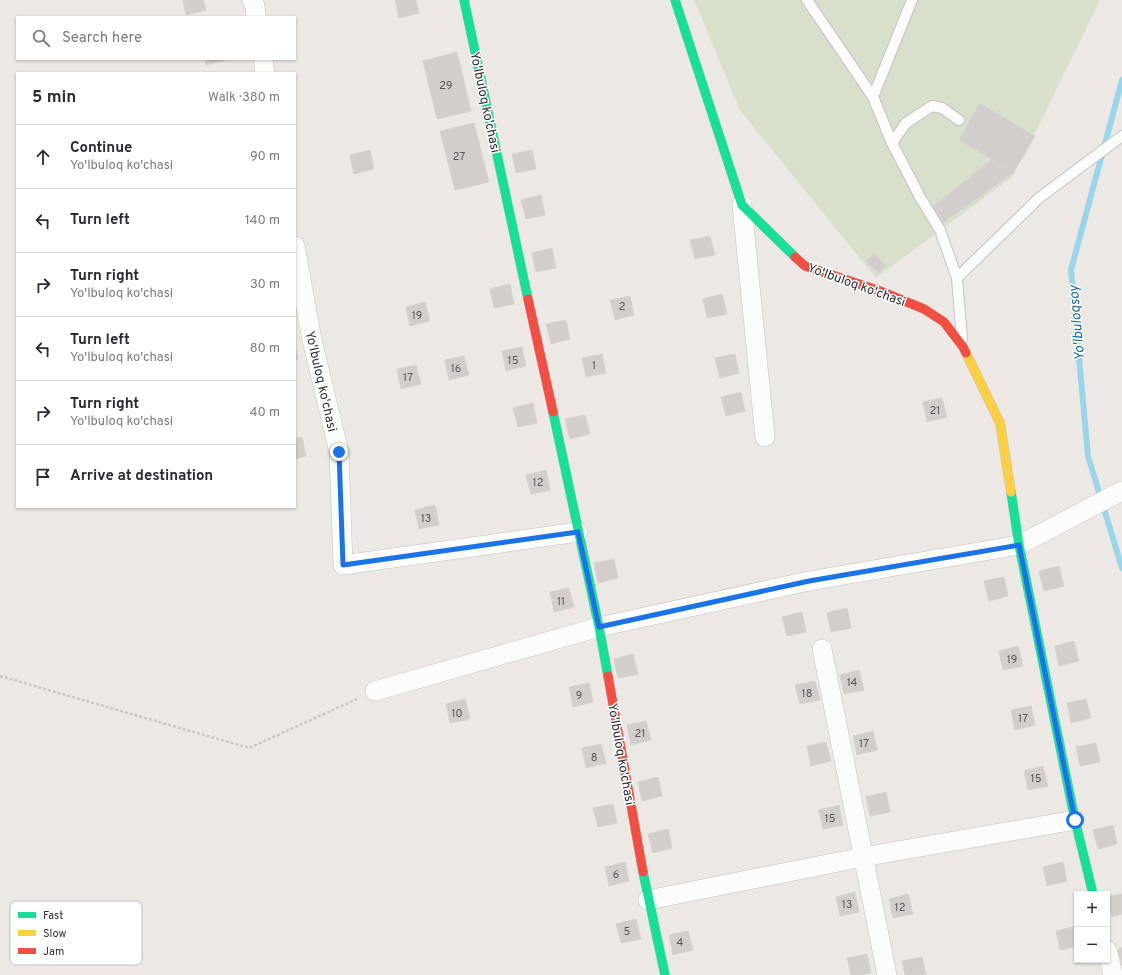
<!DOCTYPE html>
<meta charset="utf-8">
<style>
:root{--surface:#fff;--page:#f2f2f3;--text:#2b2b33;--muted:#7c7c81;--line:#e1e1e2}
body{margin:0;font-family:Overpass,sans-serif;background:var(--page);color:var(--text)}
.controls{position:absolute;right:12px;bottom:12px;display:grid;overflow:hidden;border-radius:0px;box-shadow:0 1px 3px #0004}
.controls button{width:36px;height:36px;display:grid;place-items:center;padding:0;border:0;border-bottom:1px solid var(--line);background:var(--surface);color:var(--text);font:20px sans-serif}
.stop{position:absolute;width:12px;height:12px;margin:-9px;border:3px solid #1a73e8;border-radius:50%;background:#fff}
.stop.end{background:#1a73e8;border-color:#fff;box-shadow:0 1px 4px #0008}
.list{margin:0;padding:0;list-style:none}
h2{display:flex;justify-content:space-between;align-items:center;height:52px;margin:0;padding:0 16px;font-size:17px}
h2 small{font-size:13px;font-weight:400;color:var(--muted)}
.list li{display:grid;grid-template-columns:26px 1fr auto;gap:12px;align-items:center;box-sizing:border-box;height:64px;padding:0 16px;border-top:1px solid var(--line)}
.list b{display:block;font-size:15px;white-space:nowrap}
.list p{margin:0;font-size:13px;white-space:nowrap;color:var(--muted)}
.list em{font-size:13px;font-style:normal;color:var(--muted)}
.icon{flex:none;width:22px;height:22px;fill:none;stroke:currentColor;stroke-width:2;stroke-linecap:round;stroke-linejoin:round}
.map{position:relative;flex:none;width:1122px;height:975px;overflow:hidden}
.search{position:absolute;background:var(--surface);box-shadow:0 1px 3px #0004;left:16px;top:16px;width:280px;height:44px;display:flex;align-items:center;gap:10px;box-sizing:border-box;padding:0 14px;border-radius:0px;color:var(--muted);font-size:15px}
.panel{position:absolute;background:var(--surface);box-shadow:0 1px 3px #0004;left:16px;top:72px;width:280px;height:436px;border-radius:0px}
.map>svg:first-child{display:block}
.cemetery{fill:#d8e0cc}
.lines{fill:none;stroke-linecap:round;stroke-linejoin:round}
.stream{stroke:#99d6ec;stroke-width:6}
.building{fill:#d1cecb;stroke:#d7d4d0}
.lane-casing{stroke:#c5c4c5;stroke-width:12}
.street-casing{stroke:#c5c4c5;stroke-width:20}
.fast-casing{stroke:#c5c4c5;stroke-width:10}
.slow-casing{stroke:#c5c4c5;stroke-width:10}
.jam-casing{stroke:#c5c4c5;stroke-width:10}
.path{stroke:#c9c9c8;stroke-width:2.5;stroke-dasharray:3 2;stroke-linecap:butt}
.lane{stroke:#fcfcfb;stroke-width:10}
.street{stroke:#fcfcfb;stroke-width:19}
.fast{stroke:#16e098;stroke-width:9}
.slow{stroke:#ffcf43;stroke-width:9}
.jam{stroke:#f24e42;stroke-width:9}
.route{stroke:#1a73e8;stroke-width:5}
.labels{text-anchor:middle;stroke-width:3;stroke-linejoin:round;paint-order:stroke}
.number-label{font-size:11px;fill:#585857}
.street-label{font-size:13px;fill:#2e2e2e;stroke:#fff}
.water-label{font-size:14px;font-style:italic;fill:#0d6fa3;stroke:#fff}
.key{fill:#fff;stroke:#c0c0c0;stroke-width:1}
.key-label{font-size:11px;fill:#2e2e2e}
</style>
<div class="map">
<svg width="1122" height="975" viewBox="0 0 1122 975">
<rect width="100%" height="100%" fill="#ece8e4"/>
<path class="cemetery" d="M694 0H1100L1034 135 1012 177 876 278 740 110Z"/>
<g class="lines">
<path class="stream" d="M1122 80 1071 270 1088 456 1122 568"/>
</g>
<path class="building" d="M183 0H203L206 10 186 15Z
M395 0H416L419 13 399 18Z
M457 52 471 111 437 119 423 61Z
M205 59H226V60L206 65Z
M980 103 1035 136 1014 172 959 140Z
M474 123 489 182 455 190 440 131Z
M370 150 374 169 354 174 350 155Z
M532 150 536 169 516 173 512 154Z
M991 160 1014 172 942 224 931 208Z
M541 195 545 215 526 219 521 200Z
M710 236 715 255 695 259 690 240Z
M552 248 556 268 536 272 532 253Z
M874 253 886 266 878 273 866 261Z
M510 284 514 304 494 308 490 289Z
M722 294 727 314 707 318 703 299Z
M630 296 634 315 615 320 610 300Z
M425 302 430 321 410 326 406 307Z
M566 320 570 339 551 344 546 324Z
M295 346 298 359 295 360Z
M522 347 526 366 506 371 502 351Z
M602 354 606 373 586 377 582 358Z
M735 354 739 373 720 378 715 358Z
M464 356 469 375 449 380 445 360Z
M416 365 421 384 401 389 397 369Z
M741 392 745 411 726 416 721 397Z
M942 398 947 417 927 422 923 402Z
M533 403 537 423 518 427 513 408Z
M585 415 590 434 570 439 565 419Z
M302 437 306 456 295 459V439Z
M546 470 550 490 531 494 526 475Z
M435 505 439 525 419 529 415 510Z
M614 559 618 578 598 583 594 563Z
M1059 566 1064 586 1044 591 1039 571Z
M1004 577 1008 596 989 601 984 581Z
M569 588 574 607 554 612 550 592Z
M847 608 851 628 831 632 827 613Z
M802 612 806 632 787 636 782 617Z
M1074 641 1079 661 1059 666 1055 646Z
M1018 646 1023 666 1003 670 999 651Z
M633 654 638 674 618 678 614 659Z
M859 670 864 690 844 694 840 675Z
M815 681 820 700 800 704 795 685Z
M589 683 593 702 573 707 569 687Z
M465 699 470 719 450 723 446 704Z
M1086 699 1091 718 1071 723 1067 703Z
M1031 706 1035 725 1015 730 1011 710Z
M646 721 651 740 631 745 627 725Z
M873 731 877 750 857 755 853 736Z
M826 742 831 761 811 766 807 746Z
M1096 743 1100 762 1080 766 1076 747Z
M601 744 606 763 586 768 582 748Z
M1043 766 1048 786 1028 790 1024 771Z
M658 777 662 796 642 801 638 782Z
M886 792 890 812 870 816 866 797Z
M613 804 617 823 598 827 593 808Z
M839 805 843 825 823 829 819 810Z
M1113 825 1117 844 1098 849 1093 830Z
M668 829 672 848 653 853 648 834Z
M625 862 629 881 609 886 605 867Z
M1063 862 1067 881 1047 886 1043 867Z
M855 892 859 912 840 916 836 897Z
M908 894 913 914 893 918 889 899Z
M1122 894V914L1112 917 1107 897Z
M636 919 641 939 621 943 616 924Z
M1076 926 1077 946 1060 950 1056 931Z
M688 931 693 950 673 955 669 935Z
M1122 948V966L1118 949Z
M867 954 871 973 862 975H851L847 958Z
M922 957 926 975H905L902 961Z"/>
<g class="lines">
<g class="lane-casing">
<path id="lane" d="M807 0 873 97 892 143 920 197 940 230 957 278 962 339
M873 97 912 0
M892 143 906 123 932 106 942 108 959 120
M957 278 1039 198 1122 136"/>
</g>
<g class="street-casing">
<path id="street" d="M252 0 255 6 256 17
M263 59 265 73
M742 205 765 437
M295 246 312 340 339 452 343 565 578 532
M822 649 887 975
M375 691 599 627 809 581 1019 545 1122 491
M648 900 863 857 1075 820
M1107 950 1113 975"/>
</g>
<g class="fast-casing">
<path id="fast" d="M464 0 528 299
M675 0 742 205 795 257
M553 412 599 627 608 676
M1011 492 1019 545 1075 820 1093 894
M643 872 665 975"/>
</g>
<g class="slow-casing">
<path id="slow" d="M966 353 1000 423 1011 492"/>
</g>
<g class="jam-casing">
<path id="jam" d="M795 257 805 266 880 291 924 309 944 322 963 347 966 353
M528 299 553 412
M608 676 643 872"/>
</g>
<path class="path" d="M0 676 249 748 357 699"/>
<use href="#lane" class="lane"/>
<use href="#street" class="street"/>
<use href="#fast" class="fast"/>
<use href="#slow" class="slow"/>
<use href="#jam" class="jam"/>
</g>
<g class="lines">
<path class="route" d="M339 452 343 565 578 532 599 627 809 581 1019 545 1075 820"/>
</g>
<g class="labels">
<g class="number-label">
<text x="446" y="89">29</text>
<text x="459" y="160">27</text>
<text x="622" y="310">2</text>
<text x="417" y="319">19</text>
<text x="513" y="364">15</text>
<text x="594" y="369">1</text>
<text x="456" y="372">16</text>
<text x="408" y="381">17</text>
<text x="935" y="414">21</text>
<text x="538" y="486">12</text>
<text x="426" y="522">13</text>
<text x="561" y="605">11</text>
<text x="1012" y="663">19</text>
<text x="852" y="686">14</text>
<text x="807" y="697">18</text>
<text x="579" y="699">9</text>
<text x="457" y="717">10</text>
<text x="1023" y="722">17</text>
<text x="640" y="737">21</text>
<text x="864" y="747">17</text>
<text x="594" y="761">8</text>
<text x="1036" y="782">15</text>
<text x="830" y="822">15</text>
<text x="616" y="878">6</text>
<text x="847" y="908">13</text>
<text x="900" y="911">12</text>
<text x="627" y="935">5</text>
<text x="680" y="946">4</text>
</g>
<g class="street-label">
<text transform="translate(486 102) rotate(78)" y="5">Yo'lbuloq ko'chasi</text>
<text transform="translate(857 284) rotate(20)" y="5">Yo'lbuloq ko'chasi</text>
<text transform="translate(322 381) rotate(77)" y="5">Yo'lbuloq ko'chasi</text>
<text transform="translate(622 754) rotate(80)" y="5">Yo'lbuloq ko'chasi</text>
</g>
<g class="water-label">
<text transform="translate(1076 323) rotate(-95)" y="5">Yo'lbuloqsoy</text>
</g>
</g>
<rect x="10" y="901" width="132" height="64" rx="6" class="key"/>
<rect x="18" y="912" width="18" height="6" fill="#16e098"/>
<rect x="18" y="930" width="18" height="6" fill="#ffcf43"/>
<rect x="18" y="948" width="18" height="6" fill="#f24e42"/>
<g class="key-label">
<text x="43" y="919">Fast</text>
<text x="43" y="937">Slow</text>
<text x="43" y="955">Jam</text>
</g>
</svg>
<div class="controls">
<button>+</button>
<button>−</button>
</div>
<div class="stop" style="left:1075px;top:820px"></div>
<div class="stop end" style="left:339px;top:452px"></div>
<div class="search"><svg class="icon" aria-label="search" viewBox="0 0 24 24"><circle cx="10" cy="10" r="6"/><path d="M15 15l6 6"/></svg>Search here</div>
<section class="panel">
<h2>5 min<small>Walk · 380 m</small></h2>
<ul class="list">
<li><svg class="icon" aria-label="ahead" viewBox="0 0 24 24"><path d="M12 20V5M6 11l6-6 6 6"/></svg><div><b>Continue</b><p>Yo'lbuloq ko'chasi</p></div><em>90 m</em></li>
<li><svg class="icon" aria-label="left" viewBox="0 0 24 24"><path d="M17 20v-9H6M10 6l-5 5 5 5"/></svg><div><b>Turn left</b></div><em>140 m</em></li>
<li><svg class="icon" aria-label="right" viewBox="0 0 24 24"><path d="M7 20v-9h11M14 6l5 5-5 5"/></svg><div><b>Turn right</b><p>Yo'lbuloq ko'chasi</p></div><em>30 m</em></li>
<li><svg class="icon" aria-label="left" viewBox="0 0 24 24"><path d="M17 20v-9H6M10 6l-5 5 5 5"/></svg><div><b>Turn left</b><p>Yo'lbuloq ko'chasi</p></div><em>80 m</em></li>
<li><svg class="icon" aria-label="right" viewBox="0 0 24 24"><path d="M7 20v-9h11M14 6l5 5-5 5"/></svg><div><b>Turn right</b><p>Yo'lbuloq ko'chasi</p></div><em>40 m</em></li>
<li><svg class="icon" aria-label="arrive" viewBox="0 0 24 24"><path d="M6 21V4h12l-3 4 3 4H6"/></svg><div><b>Arrive at destination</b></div></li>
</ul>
</section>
</div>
